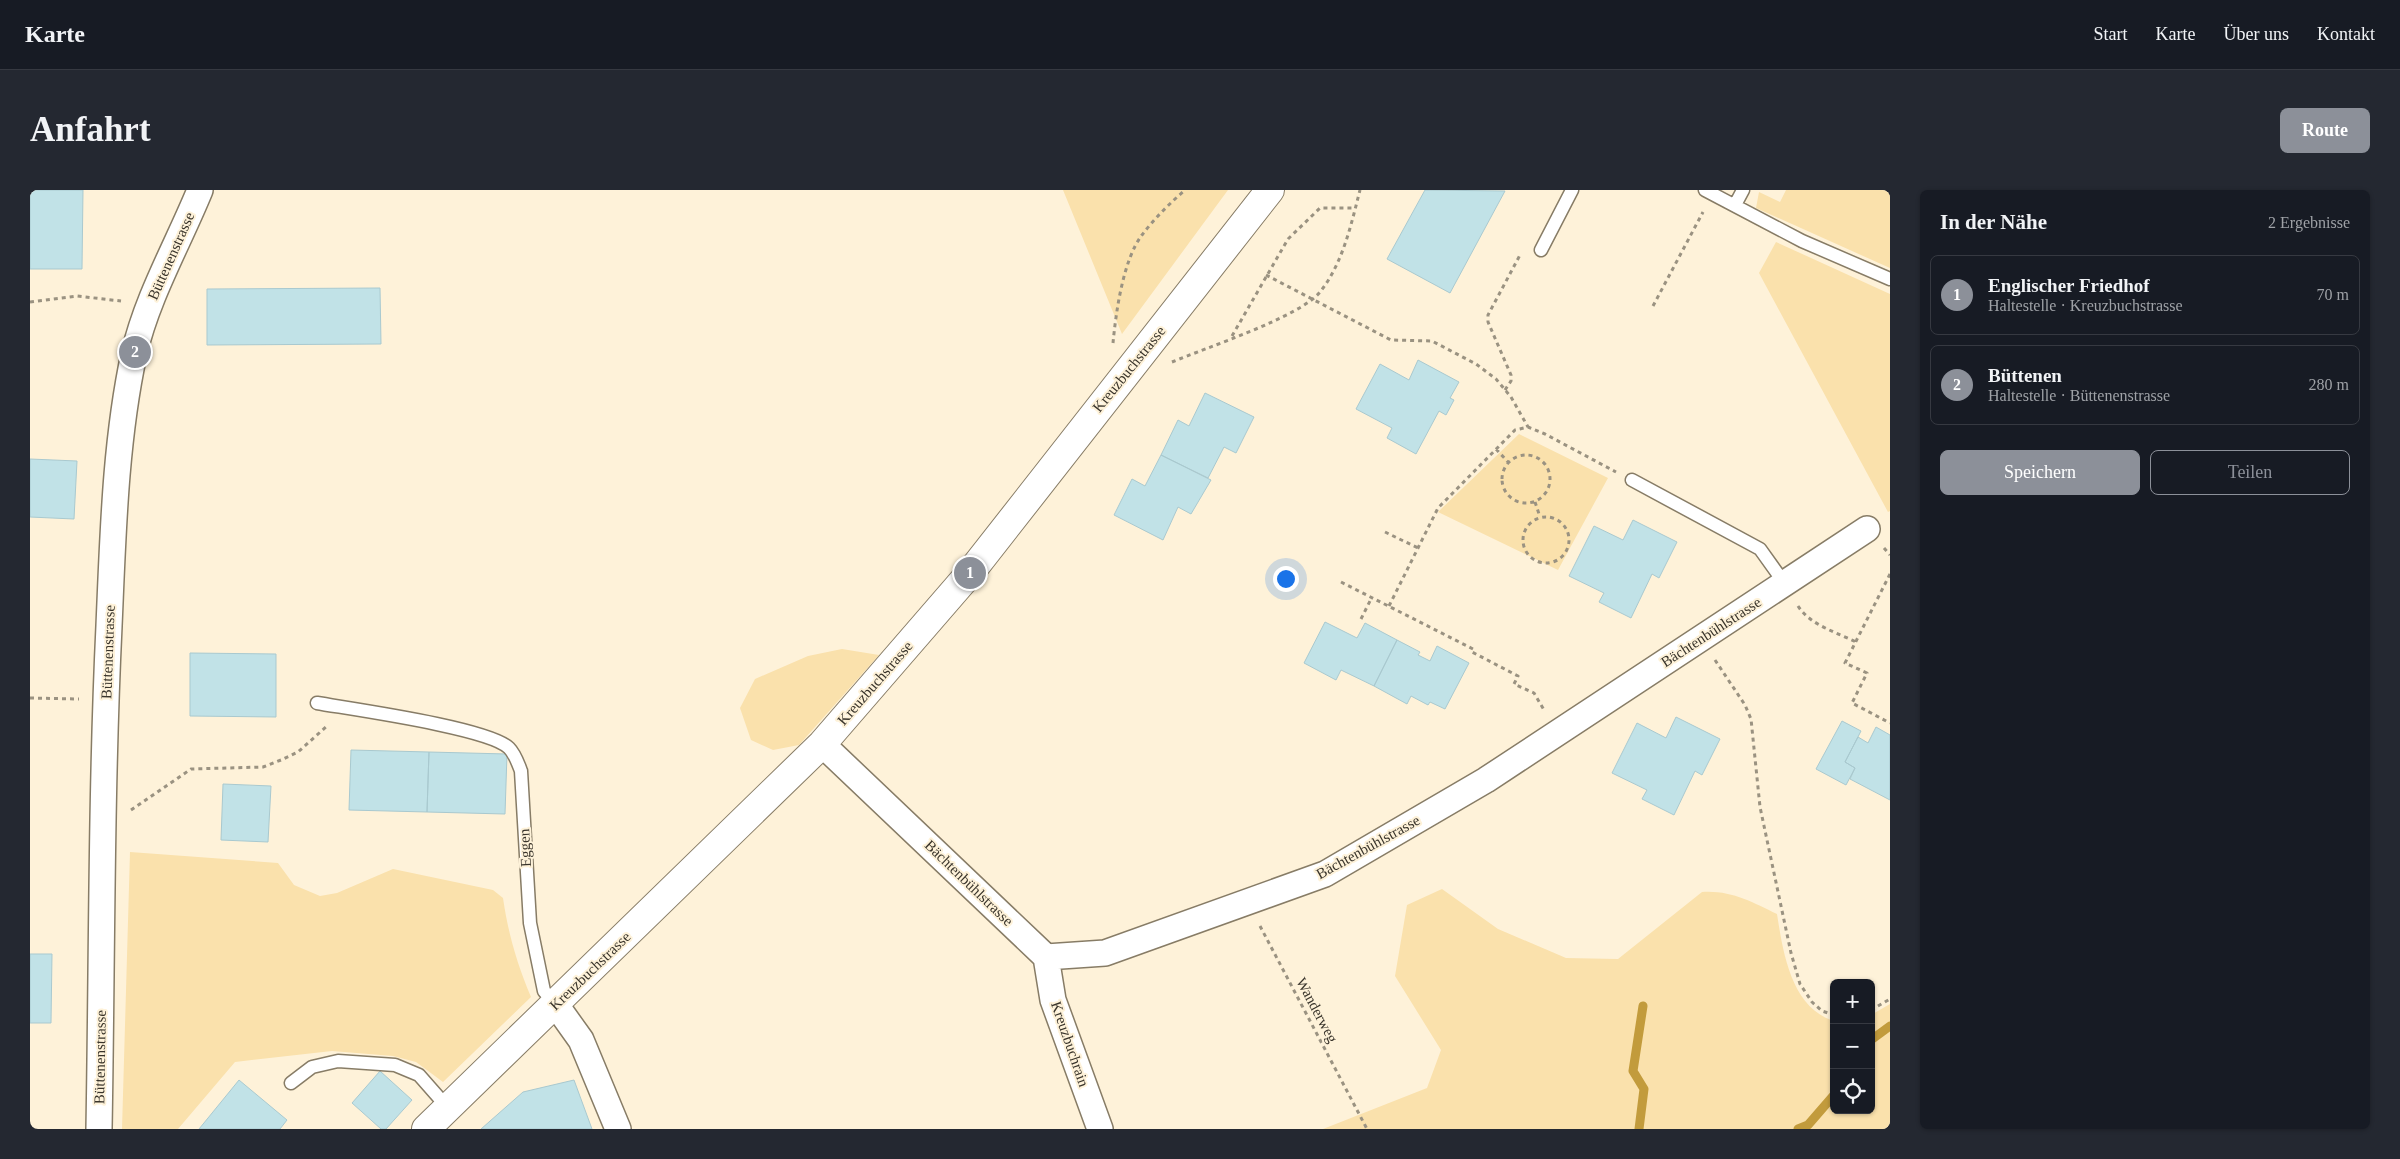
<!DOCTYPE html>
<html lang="de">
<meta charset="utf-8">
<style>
:root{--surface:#171b24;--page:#242831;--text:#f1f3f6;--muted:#9ea1a6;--line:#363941;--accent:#8c9099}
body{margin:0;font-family:"Times New Roman",serif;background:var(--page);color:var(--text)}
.controls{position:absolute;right:15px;bottom:15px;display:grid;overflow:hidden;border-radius:8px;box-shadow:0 1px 4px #0004}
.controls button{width:45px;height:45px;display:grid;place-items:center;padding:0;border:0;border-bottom:1px solid var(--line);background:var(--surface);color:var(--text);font:25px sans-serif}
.you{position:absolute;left:1255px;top:388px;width:18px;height:18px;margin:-12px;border:4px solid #fff;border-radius:50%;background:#1a73e8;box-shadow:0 0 0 8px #1a73e833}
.badge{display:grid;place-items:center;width:32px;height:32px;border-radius:50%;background:var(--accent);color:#fff;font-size:16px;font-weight:700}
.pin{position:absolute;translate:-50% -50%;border:2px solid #fff;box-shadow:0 1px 5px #0006}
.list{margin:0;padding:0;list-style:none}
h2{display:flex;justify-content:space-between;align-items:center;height:65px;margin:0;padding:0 20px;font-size:21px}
h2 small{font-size:16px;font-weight:400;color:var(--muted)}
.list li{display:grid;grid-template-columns:32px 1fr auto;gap:15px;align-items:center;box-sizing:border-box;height:80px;margin:0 10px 10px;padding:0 10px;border:1px solid var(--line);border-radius:8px}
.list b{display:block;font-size:19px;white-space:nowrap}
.list p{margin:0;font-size:16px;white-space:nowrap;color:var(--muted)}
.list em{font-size:16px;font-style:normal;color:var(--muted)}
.actions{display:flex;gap:10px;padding:15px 20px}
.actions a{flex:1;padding:11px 0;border:1px solid var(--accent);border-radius:8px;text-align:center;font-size:18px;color:var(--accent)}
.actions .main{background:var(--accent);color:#fff}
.icon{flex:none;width:28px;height:28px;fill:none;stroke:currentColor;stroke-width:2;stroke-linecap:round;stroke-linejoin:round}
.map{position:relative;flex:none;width:1860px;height:939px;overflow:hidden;border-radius:8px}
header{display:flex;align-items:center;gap:30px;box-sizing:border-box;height:70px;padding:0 25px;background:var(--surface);border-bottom:1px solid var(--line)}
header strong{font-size:24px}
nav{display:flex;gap:28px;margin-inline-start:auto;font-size:18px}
.intro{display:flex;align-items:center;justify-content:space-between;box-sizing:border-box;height:120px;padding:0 30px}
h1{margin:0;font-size:35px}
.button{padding:12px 22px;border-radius:8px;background:var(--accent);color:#fff;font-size:18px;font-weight:700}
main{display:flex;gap:30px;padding:0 30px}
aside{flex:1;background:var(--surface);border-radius:8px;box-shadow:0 1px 4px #0004}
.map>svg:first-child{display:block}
.green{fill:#fae1ac}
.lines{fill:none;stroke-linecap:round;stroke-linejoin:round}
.stream{stroke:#c29b3c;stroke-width:9}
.building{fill:#c1e2e7;stroke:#a9c9cf}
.service-casing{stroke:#877c66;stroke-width:15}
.minor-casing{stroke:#877c66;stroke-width:28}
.tertiary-casing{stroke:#877c66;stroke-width:30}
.path{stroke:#9a9281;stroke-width:3;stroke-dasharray:4 4;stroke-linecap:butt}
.service{stroke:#fff;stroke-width:12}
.minor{stroke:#fff;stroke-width:25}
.tertiary{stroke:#fff;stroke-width:28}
.labels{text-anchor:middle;stroke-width:4;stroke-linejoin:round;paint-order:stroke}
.street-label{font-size:15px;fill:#39342b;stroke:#fef2d9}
</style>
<header>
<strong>Karte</strong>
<nav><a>Start</a><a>Karte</a><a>Über uns</a><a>Kontakt</a></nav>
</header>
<div class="intro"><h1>Anfahrt</h1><a class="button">Route</a></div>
<main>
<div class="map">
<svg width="1860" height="939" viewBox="0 0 1860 939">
<rect width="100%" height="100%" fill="#fef2d9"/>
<path class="green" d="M1033 0H1198L1092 144Z
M1756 0H1860V78L1726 18 1729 2 1750 12Z
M1746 52 1860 104V321L1858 322 1729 83Z
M1489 244 1578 288 1528 380 1408 322Z
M812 459 849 465 769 555 743 560 721 550 710 518 725 489 778 466Z
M100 662 248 673 264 695 290 706 307 703 363 679 463 700 473 708C478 743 487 774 501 807L413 892 386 872 363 866 302 861 205 872 148 939H92Z
M1412 699 1468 739 1536 768 1588 769 1672 702C1701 700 1722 712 1747 724 1753 762 1761 818 1804 831V920H1841V825L1860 814V939H1293L1397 898 1411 860 1365 786 1377 715Z"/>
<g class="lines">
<path class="stream" d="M1841 850 1860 836
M1609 939 1614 899 1603 881 1613 816
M1768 939 1778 935 1804 905"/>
</g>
<path class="building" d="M0 0H53L52 79H0Z
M1395 0 1475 1 1420 103 1357 69Z
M350 98 351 154 177 155V99Z
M1388 170 1429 192 1420 208 1424 210 1416 225 1409 221 1386 264 1357 248 1362 238 1326 219 1350 174 1379 190Z
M1175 203 1224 227 1206 263 1194 257 1178 288 1131 265 1148 230 1159 236Z
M1131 265 1181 290 1161 324 1148 317 1133 350 1084 325 1102 289 1115 296Z
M0 269 47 271 44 329 0 327Z
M1603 330 1647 352 1629 388 1622 384 1601 428 1569 412 1574 403 1539 386 1564 336 1593 350Z
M1295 432 1327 448 1335 433 1367 450 1344 496 1311 480 1306 490 1274 473Z
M1367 450 1390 462 1388 465 1400 471 1407 456 1439 473 1415 519 1400 512 1398 515 1381 506 1377 514 1344 496Z
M160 463 246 464V527L160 526Z
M1646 527 1690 549 1672 585 1665 581 1644 625 1612 609 1617 600 1582 583 1607 533 1636 548Z
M1812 531 1831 541 1815 572 1825 578 1816 595 1786 579Z
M1846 537 1860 545V610L1820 589 1825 578 1815 572 1828 547 1838 553Z
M321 560 399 562 397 622 319 620Z
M399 562 477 564 475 624 397 622Z
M193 594 241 596 238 652 191 650Z
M0 764H22L21 833H0Z
M350 881 382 910 356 939H351L322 913Z
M209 890 257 930 250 939H169Z
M544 890 562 939H451L493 902Z"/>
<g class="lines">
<g class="service-casing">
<path id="service" d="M1675 0 1772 51 1860 89
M1705 15 1713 0
M1511 60 1542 0
M1602 290 1730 359 1755 394
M287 513C321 519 459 538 479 558 485 564 488 573 491 581L500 733 514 801 526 815
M261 893 282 877 308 871 365 875 389 885 418 918"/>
</g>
<g class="minor-casing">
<path id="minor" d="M792 554 1016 767 1075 763 1295 684 1456 590 1837 339
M1016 767 1023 810 1070 939
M526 815 551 850 588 939
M69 939C72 771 71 603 79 436 83 345 85 253 104 164 117 107 148 54 170 0"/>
</g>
<g class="tertiary-casing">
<path id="tertiary" d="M396 939 792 554 940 383 1240 0"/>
</g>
<path class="path" d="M1236 85 1361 150 1402 151 1446 174 1466 189 1481 207 1498 237
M0 112 47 106 91 111
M1623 116 1673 22
M1202 146 1258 49 1290 18H1325
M1083 153C1086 122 1093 70 1112 45 1124 29 1140 13 1155 0
M1142 172C1175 158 1270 127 1290 102 1313 73 1321 35 1330 0
M1475 200 1481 191V185L1458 132V125L1490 65
M1466 259 1478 272
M1472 289a24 24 0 1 1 48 0a24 24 0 1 1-48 0Z
M1505 312 1510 327
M1493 350a23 23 0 1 1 46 0a23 23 0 1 1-46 0Z
M1355 342 1388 358
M1854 358 1860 365
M1860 384 1815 473 1837 483 1822 513 1860 533
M1311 392 1443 459 1442 462 1488 486 1484 494 1504 503 1514 520
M1359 416 1408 318 1485 240 1498 237 1515 244 1586 282
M1768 416C1780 435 1806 442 1826 452
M1331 429 1342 407
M1685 470 1715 515 1721 529 1730 617 1761 763 1770 794 1782 812 1792 821 1804 825
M0 508 49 509
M101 620 161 579 233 577 251 570 268 562 297 536
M1230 736 1337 939
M1841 820 1860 809"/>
<use href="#service" class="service"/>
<use href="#minor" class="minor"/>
<use href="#tertiary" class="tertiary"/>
</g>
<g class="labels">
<g class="street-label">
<text transform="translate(141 66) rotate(-66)" y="5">Büttenenstrasse</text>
<text transform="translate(1099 179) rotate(-51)" y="5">Kreuzbuchstrasse</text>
<text transform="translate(1681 442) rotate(-33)" y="5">Bächtenbühlstrasse</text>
<text transform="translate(78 462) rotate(-88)" y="5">Büttenenstrasse</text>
<text transform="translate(845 493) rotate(-49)" y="5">Kreuzbuchstrasse</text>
<text transform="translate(1338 657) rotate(-29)" y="5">Bächtenbühlstrasse</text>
<text transform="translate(495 658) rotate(-93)" y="5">Eggen</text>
<text transform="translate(939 693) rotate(44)" y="5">Bächtenbühlstrasse</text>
<text transform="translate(560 781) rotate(-44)" y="5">Kreuzbuchstrasse</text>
<text transform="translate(1287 820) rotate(62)" y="5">Wanderweg</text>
<text transform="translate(1040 854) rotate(71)" y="5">Kreuzbuchrain</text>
<text transform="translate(70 867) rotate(-89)" y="5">Büttenenstrasse</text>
</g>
</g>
</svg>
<div class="controls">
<button>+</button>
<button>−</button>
<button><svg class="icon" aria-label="locate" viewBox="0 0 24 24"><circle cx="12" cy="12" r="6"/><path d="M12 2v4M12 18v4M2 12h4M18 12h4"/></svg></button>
</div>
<div class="you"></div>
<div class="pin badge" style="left:940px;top:383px">1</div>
<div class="pin badge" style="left:105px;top:162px">2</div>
</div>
<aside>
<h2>In der Nähe<small>2 Ergebnisse</small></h2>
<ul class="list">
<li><span class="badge">1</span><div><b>Englischer Friedhof</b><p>Haltestelle · Kreuzbuchstrasse</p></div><em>70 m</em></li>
<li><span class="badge">2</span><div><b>Büttenen</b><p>Haltestelle · Büttenenstrasse</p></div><em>280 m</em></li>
</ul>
<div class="actions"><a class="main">Speichern</a><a>Teilen</a></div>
</aside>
</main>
